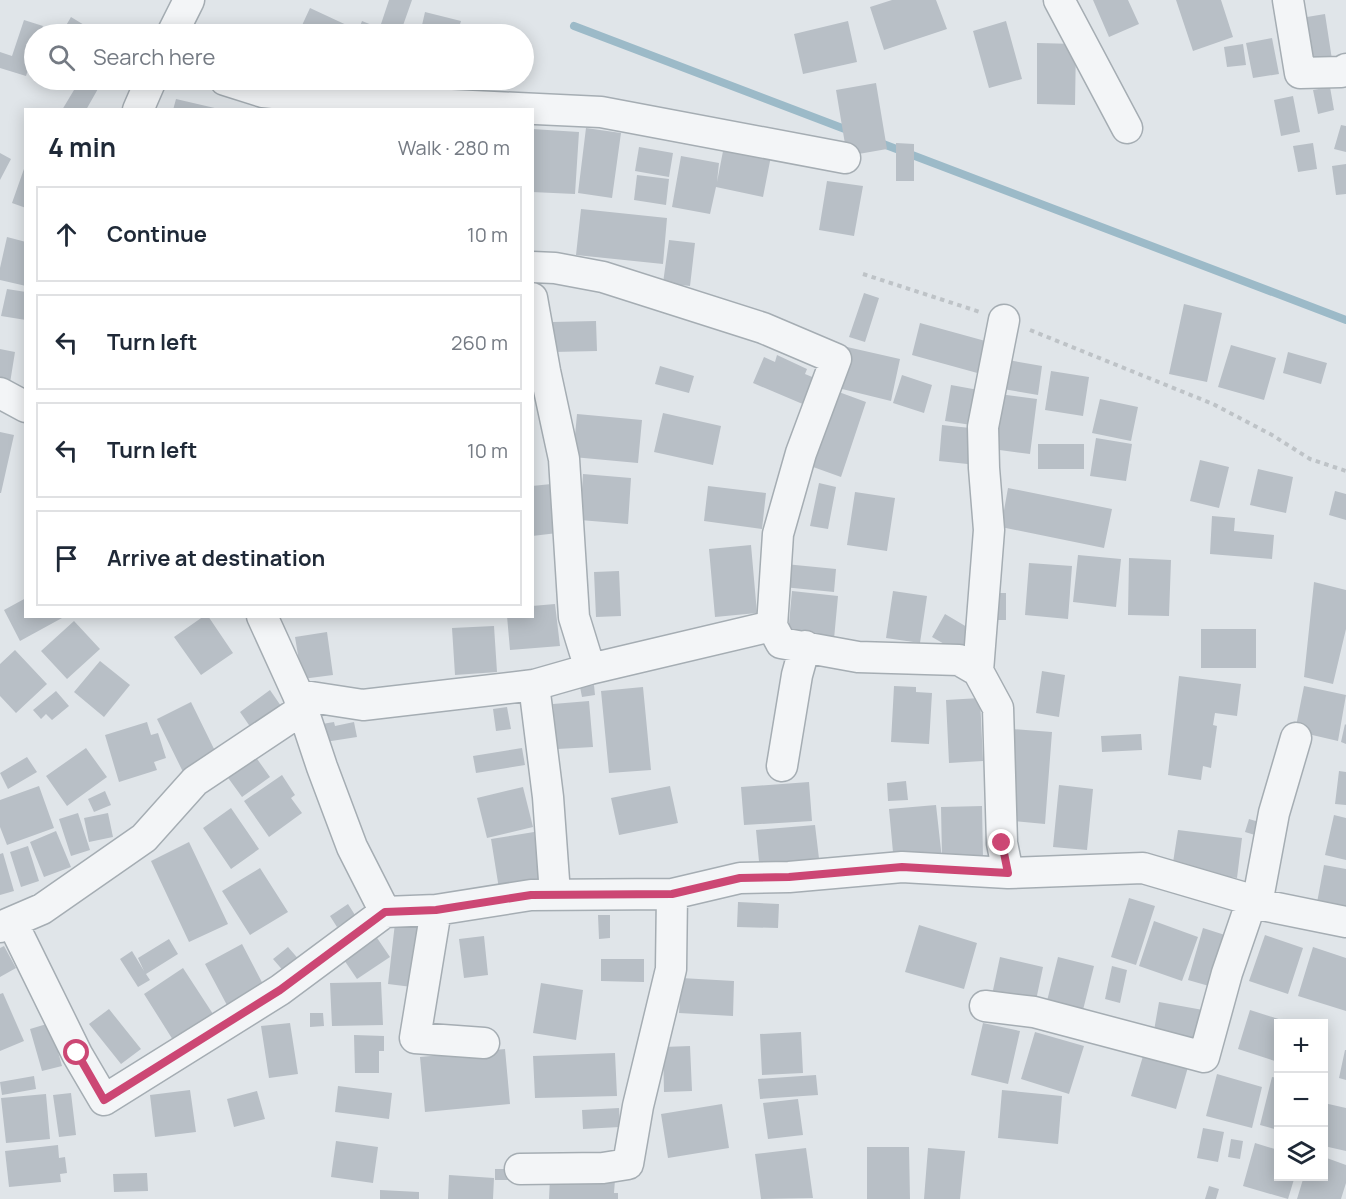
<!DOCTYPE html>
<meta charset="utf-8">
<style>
:root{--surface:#fff;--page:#f2f2f3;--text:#1f2937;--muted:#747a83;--line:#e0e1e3}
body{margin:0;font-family:Manrope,sans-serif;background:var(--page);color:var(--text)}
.controls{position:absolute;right:18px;bottom:18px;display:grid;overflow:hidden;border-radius:0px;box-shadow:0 3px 15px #0003}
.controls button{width:54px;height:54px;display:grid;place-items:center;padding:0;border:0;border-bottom:2px solid var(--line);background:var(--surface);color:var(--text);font:30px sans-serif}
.stop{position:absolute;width:18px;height:18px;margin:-14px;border:4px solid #cc4774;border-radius:50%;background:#fff}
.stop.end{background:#cc4774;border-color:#fff;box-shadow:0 2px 6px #0008}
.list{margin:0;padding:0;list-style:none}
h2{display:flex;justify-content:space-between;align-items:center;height:78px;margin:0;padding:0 24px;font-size:26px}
h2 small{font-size:20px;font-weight:400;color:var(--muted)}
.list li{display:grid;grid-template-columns:39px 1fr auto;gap:18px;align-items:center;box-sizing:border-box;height:96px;margin:0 12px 12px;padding:0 12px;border:2px solid var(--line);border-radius:0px}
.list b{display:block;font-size:22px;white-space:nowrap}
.list em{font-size:20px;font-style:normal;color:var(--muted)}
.icon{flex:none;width:33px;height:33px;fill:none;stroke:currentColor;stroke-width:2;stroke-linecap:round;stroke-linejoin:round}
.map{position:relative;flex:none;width:1346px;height:1199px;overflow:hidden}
.search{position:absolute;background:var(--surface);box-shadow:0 3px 15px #0003;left:24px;top:24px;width:510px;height:66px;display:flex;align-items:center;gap:15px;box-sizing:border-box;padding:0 21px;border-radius:33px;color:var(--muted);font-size:22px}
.panel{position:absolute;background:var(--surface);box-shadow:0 3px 15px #0003;left:24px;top:108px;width:510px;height:510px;border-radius:0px}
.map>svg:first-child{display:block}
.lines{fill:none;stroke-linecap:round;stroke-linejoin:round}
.stream{stroke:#9cbac8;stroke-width:8}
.building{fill:#b8bfc6}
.minor-casing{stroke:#a5adb3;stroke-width:33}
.path{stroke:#bec3c7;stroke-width:4;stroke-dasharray:4.5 4.5;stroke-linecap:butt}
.minor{stroke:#f3f5f7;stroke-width:30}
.route{stroke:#cc4774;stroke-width:8}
</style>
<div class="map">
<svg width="1346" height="1199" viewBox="0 0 1346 1199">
<rect width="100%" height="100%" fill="#e0e5e9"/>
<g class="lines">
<path class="stream" d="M574 26 850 131
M878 142 1346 320"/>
</g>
<path class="building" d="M389 0H412L400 34 380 27Z
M892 0H936L947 29 884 50 870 7Z
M1093 0H1128L1139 24 1109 37Z
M1176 0H1221L1233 37 1193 51Z
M310 8 353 28 351 34H298Z
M425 12 461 21 457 34H420Z
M1325 14 1333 66 1309 70 1301 18Z
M71 17 99 34H61Z
M24 20 43 26 40 34H34V51L26 76 0 68V52L12 56Z
M362 21 394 34H357Z
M848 21 857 62 803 74 794 34Z
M1006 21 1022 79 989 88 973 31Z
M1272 38 1279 74 1253 78 1246 43Z
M1037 43 1076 44 1075 105 1037 104Z
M1243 44 1246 65 1227 67 1224 47Z
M80 80H85L99 87 86 110H62Z
M88 80H107L102 88Z
M339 80H380L374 95Z
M385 80H405L402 90 384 84Z
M408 80H446L441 99 406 89Z
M876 83 887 149 847 156 836 90Z
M1330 87 1334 110 1318 114 1313 90Z
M1293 96 1300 132 1281 136 1274 100Z
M176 99 219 109V110H173Z
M1341 125 1346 126V152L1334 149Z
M586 128 621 133 612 198 578 193Z
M532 129 579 132 575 194 532 192Z
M896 143 914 144V181H896Z
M1313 143 1317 169 1298 172 1293 146Z
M724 146 771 156 763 197 716 187 710 214 672 207 681 156 719 163 717 182Z
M639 147 673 153 669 177 635 171Z
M0 153 11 159 0 180Z
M1346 164V194L1336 195 1332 166Z
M25 166H26V208L12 203Z
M637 175 669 179 666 205 634 200Z
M827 181 863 186 854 236 819 230Z
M581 209 667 218 663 264 576 255Z
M7 237 26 242V286L0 280V268Z
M669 240 695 243 690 286 663 283Z
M7 289 26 292V320L1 316Z
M864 293 879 298 865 342 849 337Z
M1184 304 1222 313 1207 382 1169 374Z
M596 321 597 351 553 352 552 322Z
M920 323 989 342 981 374 912 355Z
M1231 345 1276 358 1264 400 1218 387Z
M847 347 900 359 891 401 838 388Z
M0 349 15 352 10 383 0 381Z
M1288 352 1327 363 1321 384 1283 373Z
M777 355 807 369 805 374 817 379 805 405 753 383 764 357 775 362Z
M1002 359 1042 366 1038 395 997 388Z
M660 366 694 376 689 393 655 384Z
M1051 371 1089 377 1083 416 1045 410Z
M902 375 932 385 924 413 893 403Z
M951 385 984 391 978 426 945 421Z
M828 388 866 402 841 477 802 463Z
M999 394 1037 399 1030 454 992 449Z
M1100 399 1138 407 1131 441 1092 433Z
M663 413 721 426 713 465 654 452Z
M577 414 642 420 638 463 573 457Z
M942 425 980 429 977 465 939 461Z
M0 432 14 435 1 493H0Z
M1096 438 1132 444 1126 481 1090 476Z
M1038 444H1084V469H1038Z
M1200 460 1229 467 1219 508 1190 501Z
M1258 469 1293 477 1286 513 1250 505Z
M583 474 631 478 628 524 580 520Z
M561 483 566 532 532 536V486Z
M819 483 836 487 828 529 810 526Z
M708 486 766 493 762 529 704 521Z
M1008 488 1112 509 1104 548 1001 527Z
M1335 491 1346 494V520L1329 515Z
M855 492 895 498 887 551 847 545Z
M1212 516 1235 518 1234 531 1274 535 1272 559 1210 554Z
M751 545 757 613 715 617 709 549Z
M1078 555 1121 559 1116 607 1073 602Z
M1129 558 1171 560 1169 616 1128 615Z
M1029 563 1072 566 1068 619 1025 615Z
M785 564 836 569 834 592 783 587Z
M619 571 621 616 596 617 594 572Z
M1314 582 1346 590V629L1333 684 1304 677Z
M792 591 838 596 834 639 788 635Z
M893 591 927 596 920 643 886 638Z
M991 593H1006V620H992Z
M26 598V616H62V618L20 641 4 610Z
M555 604 560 646 510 650 507 616H532V606Z
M945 614 972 630 960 653 932 637Z
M204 616H208L233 653 201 675 174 637Z
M74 621 100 649 67 679 41 651Z
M494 626 497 672 455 675 452 628Z
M1201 629H1256V668H1201Z
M327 632 333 675 302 679 295 637Z
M15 650 47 684 16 713 0 696V664Z
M100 661 130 685 104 717 74 692Z
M1042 671 1065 675 1059 717 1036 713Z
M1179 676 1241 684 1237 716 1215 713 1213 725 1217 726 1211 768 1203 766 1201 780 1168 775Z
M594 685 595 695 582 697 580 687Z
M894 686 916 687V692L932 693 929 744 891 742Z
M1304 686 1346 695 1338 741 1295 731Z
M643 687 651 770 609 773 601 691Z
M270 690 281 706 251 728 240 712Z
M56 691 69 706 52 720 46 714 41 719 33 710Z
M980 698 983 761 949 763 946 700Z
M589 701 593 747 557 749 553 704Z
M191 702 217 755 183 772 157 719Z
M507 707 511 729 496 731 493 709Z
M147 722 151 735 158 733 166 758 154 762 157 770 119 782 105 735Z
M334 722 335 726 354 722 357 737 325 742 322 724Z
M1345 724 1346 725V744L1341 742Z
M1011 729 1052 732 1045 824 1004 820Z
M1141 734 1142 750 1102 752 1101 736Z
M86 748 107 777 67 806 46 776Z
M522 748 525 765 476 773 473 756Z
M255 756 270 777 242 797 226 775Z
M27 757 37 772 8 789 0 773Z
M1339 771 1346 772V805L1335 804Z
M282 775 295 795 291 798 302 813 269 837 244 801Z
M906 781 908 800 888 801 887 783Z
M809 782 812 821 744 825 741 787Z
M1059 785 1093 789 1087 850 1053 847Z
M39 786 54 828 7 845 0 827V800Z
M670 786 678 823 619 835 611 798Z
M523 787 533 827 487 838 477 798Z
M105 791 111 805 94 812 88 799Z
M936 805 942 859 894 863 889 809Z
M982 806 983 858H942L941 807Z
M231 808 259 849 231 869 203 828Z
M78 813 90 850 71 856 59 819Z
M108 813 113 837 89 842 84 818Z
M1334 815 1346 818V860L1325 855Z
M1249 819 1259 822 1255 835 1245 832Z
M815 825 820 867 760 872 756 830Z
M1178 830 1242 838 1237 878 1172 869Z
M56 831 71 867 44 877 30 842Z
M534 832 543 889 500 895 491 839Z
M189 842 228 924 189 942 151 861Z
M28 846 39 881 21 887 10 852Z
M3 853 14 891 0 895V854Z
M1324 865 1346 869V913L1316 908Z
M260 868 288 912 250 935 222 891Z
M1129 898 1155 906 1136 965 1111 957Z
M738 902 779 904 778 928 737 927Z
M348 904 355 915 337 927 330 916Z
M598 915H610V938L599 939Z
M1154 921 1198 937 1182 981 1139 966Z
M395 923 419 926 412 987 388 984Z
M919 925 977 943 964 989 905 972Z
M1203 928 1225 935 1209 986 1188 980Z
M373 932 390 957 357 979 340 954Z
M1265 935 1303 948 1288 994 1249 981Z
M484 936 488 975 464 978 459 939Z
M169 939 178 954 146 974 150 980 138 987 120 959 132 951 144 971 138 958Z
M242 944 265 988 228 1007 205 964Z
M4 946 16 968 0 977V948Z
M288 947 301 962 286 974 273 959Z
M1313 947 1346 958V1011L1298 996Z
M1000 957 1043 967 1035 1005 992 995Z
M1058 957 1094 966 1082 1014 1046 1005Z
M601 959H644V982L601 981Z
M1112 966 1127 970 1120 1003 1105 999Z
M183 968 213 1014 173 1040 144 994Z
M681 978 734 981 733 1016 679 1013Z
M381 982 383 1025 332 1026 330 983Z
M541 983 583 990 576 1040 533 1033Z
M3 993 24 1041 0 1051V994Z
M1159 1002 1203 1010 1196 1051 1152 1042Z
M109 1009 141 1049 121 1064 89 1024Z
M1250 1010 1291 1023 1278 1024V1062L1238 1049Z
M310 1013H323L324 1026 310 1027Z
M50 1023 62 1066 42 1071 30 1029Z
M290 1023 298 1074 269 1078 261 1026Z
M983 1023 1020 1031 1008 1084 971 1075Z
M801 1032 803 1073 762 1075 760 1034Z
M1035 1032 1084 1046 1069 1094 1021 1079Z
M354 1035 384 1036V1051H379V1073H355Z
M690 1046 692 1091 664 1092 663 1047Z
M1146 1046 1190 1060 1176 1109 1131 1096Z
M505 1049 510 1104 425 1112 420 1057Z
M1345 1050H1346V1080L1339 1078Z
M615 1053 617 1096 535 1098 533 1056Z
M1217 1074 1262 1087 1252 1128 1206 1116Z
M816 1075 818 1095 760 1099 758 1079Z
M34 1076 36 1089 2 1095 0 1082Z
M1272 1077 1278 1078V1130L1260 1125Z
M338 1086 392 1093 389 1119 335 1112Z
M190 1090 196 1132 155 1137 150 1095Z
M1002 1090 1062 1096 1058 1144 998 1138Z
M257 1091 265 1119 234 1127 227 1099Z
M71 1093 76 1135 59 1137 53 1095Z
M46 1094 50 1139 6 1143 1 1098Z
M798 1099 803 1135 768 1139 763 1103Z
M1324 1103 1346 1108V1151L1324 1146Z
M722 1104 729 1148 668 1158 661 1114Z
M619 1108 620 1127 583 1129 582 1110Z
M1203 1128 1224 1132 1218 1162 1197 1158Z
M1231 1139 1243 1141 1240 1159 1228 1157Z
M336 1141 378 1147 373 1183 331 1177Z
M1255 1143 1278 1150V1176H1295L1288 1199 1243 1186Z
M58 1145 59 1158 65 1157 67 1173 60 1174 61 1182 9 1187 5 1151Z
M867 1147H909L910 1199H867Z
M806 1148 813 1198 761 1199 755 1154Z
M928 1148 965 1151 960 1199H924Z
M1324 1157 1346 1165V1183L1341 1199H1297L1304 1176H1324Z
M495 1169H510V1180H495Z
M147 1173 148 1191 114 1192 113 1174Z
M449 1175 494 1178 493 1199H448Z
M550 1178 615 1180 614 1193H618V1199H549Z
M1209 1186 1219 1189 1216 1199H1205Z
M380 1190 419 1192V1199H380Z"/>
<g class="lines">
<g class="minor-casing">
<path id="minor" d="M1059 0 1127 128
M1288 0 1300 73 1341 72 1346 69
M172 34 189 0
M225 80 263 92 345 100 601 112 845 158
M138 110 151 80
M532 267 555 268 603 277 763 328 836 359 801 453 778 534 772 626
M532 298 545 371 564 459 574 617 590 669
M0 393 26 407
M262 616 298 695 322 767 352 847 385 912 436 910 531 895 672 894 740 878 789 877 902 867 1008 873 1143 868 1252 900 1257 904 1346 922
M978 671 989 530 984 468 983 427 1004 320
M534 685 548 797 555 894
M298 695 363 705 534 685 590 669 772 626 781 643 858 657 959 660 978 671 998 708 1002 843 1008 873
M782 766 797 675 805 646
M1257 904 1274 813 1296 738
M436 910 415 1038 484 1043
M0 927 42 909 144 838 195 781 303 709
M16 930 77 1054 104 1100 280 990 385 912
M985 1006 1034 1012 1204 1057 1227 973 1252 900
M520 1169 603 1168 628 1164 638 1106 671 969 672 894"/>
</g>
<path class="path" d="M863 274 980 312
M1030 330 1213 404 1272 435 1310 459 1346 471"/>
<use href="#minor" class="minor"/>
</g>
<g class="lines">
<path class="route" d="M77 1053 104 1100 280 990 385 912 436 910 531 895 672 894 740 878 789 877 902 867 1008 873 1002 843"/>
</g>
</svg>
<div class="controls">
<button>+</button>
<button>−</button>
<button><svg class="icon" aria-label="layers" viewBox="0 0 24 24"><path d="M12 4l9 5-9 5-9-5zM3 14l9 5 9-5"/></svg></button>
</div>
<div class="stop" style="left:77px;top:1053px"></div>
<div class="stop end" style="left:1002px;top:843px"></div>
<div class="search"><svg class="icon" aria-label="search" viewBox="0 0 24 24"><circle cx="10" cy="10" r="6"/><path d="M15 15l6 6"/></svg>Search here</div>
<section class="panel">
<h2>4 min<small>Walk · 280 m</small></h2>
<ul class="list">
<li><svg class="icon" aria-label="ahead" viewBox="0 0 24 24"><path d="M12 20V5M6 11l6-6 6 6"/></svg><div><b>Continue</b></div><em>10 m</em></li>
<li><svg class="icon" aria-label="left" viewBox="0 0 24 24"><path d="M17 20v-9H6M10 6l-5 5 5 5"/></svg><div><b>Turn left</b></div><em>260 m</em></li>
<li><svg class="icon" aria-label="left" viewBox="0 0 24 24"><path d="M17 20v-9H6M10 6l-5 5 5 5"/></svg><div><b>Turn left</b></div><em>10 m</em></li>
<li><svg class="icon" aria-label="arrive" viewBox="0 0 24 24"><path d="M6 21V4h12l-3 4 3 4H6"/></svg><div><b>Arrive at destination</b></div></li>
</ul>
</section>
</div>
